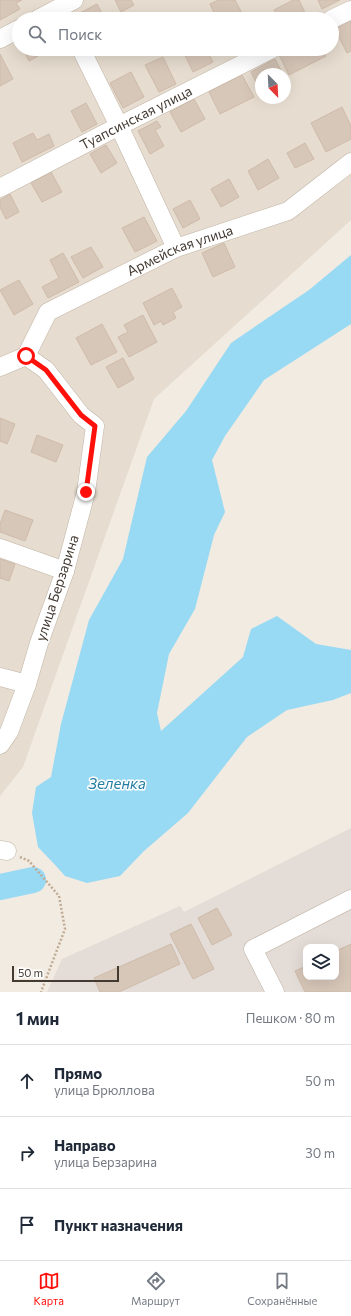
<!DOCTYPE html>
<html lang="ru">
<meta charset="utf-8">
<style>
:root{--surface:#fff;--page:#f2f2f3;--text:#1f2937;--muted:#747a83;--line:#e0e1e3;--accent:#ff110b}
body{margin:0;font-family:Commissioner,sans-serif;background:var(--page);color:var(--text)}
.controls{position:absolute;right:12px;bottom:12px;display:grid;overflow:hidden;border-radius:8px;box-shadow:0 4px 16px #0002}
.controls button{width:36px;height:36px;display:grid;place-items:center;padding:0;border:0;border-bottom:1px solid var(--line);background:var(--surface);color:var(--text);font:20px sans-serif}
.compass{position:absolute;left:255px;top:68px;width:36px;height:36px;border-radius:50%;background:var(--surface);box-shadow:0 4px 16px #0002;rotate:156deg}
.scale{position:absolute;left:12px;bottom:10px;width:107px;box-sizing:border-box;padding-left:4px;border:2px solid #433a32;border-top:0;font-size:11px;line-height:14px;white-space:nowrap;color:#433a32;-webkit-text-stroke:3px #fff;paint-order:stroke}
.stop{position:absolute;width:12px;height:12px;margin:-9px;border:3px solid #ff110b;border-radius:50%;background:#fff}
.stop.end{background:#ff110b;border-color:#fff;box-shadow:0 1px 4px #0008}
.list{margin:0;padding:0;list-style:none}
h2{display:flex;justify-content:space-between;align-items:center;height:52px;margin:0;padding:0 16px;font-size:17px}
h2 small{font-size:13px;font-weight:400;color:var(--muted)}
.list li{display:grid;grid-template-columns:26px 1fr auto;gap:12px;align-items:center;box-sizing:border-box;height:72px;padding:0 16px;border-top:1px solid var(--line)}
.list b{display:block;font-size:15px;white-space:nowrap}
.list p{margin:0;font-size:13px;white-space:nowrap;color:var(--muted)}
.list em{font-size:13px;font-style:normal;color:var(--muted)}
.icon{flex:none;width:22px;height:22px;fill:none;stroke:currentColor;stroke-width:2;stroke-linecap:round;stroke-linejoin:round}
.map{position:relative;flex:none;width:351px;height:992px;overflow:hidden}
.search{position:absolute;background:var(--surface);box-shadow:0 4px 16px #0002;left:12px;right:12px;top:12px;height:44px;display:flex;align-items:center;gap:10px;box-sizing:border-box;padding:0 14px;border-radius:22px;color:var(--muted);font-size:15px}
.sheet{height:268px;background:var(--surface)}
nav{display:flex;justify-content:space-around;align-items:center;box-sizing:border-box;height:56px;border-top:1px solid var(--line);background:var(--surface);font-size:11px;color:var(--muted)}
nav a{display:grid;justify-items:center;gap:2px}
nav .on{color:var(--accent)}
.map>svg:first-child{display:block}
.residential{fill:#e6dccf;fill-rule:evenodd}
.industrial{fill:#e3dcd7;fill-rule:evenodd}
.water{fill:#98d9f4}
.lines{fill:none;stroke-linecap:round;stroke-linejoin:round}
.river{stroke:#98d9f4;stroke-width:26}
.building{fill:#d7c7b9;stroke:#cfbba9}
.minor-casing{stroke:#c0b4a6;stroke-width:19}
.path{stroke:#c0ab94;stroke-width:2.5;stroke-dasharray:2 2;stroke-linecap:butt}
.minor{stroke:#fff;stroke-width:18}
.route{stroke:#ff110b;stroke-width:5}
.labels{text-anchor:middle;stroke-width:3;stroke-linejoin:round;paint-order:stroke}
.street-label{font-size:14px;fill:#433a32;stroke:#fff}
.water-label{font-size:15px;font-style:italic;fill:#247da3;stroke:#fff}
</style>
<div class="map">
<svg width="351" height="992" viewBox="0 0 351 992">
<rect width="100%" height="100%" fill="#f2ebe1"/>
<path class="residential" d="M0 0H351V220L154 399 23 767 0 796ZM19 19H332V49H19ZM261 74H285V98H261Z"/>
<path class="industrial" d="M351 828V992H47L62 959 180 906 184 912ZM306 947H336V977H306Z"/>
<path class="water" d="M351 255V324L264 380 225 436 212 460 225 512 214 535 195 609 169 654 157 713 161 731 243 657 251 629 277 616 316 644 351 650V693L333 700 287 710 247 737 188 813 144 851 120 876 87 883 65 876 57 867 38 847 32 813 36 787 51 777 61 724 89 620 123 559 147 457 186 411 231 343 309 290Z"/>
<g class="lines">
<path class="river" d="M0 887 33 880"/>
</g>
<path class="building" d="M0 0H22L16 3 20 9 0 20Z
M115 0H131L134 5 121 12Z
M218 0H235L244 17 239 19H217L210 4Z
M293 0H299L306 15 299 19H278L274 10Z
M318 0H340L322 9Z
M97 4 105 19H78L76 15Z
M351 21V51L347 53 335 29Z
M23 49H51L29 61Z
M182 49H206L213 62 193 72Z
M290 49H322L326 56 289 75 279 55Z
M0 54 13 79 0 86Z
M163 57 176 84 159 92 145 65Z
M275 59 283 74H261V92L251 72Z
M131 72 144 97 123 108 110 83Z
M242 75 254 97 220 114 209 92Z
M194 99 205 119 181 132 170 112Z
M86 103 97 124 82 132 71 111Z
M342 107 351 126V139L326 152 311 123Z
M157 121 161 127 155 130 164 146 150 154 138 131Z
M33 133 37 140 49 134 54 146 22 162 13 143Z
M305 143 314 159 295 168 287 153Z
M106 145 117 163 101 173 90 154Z
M268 159 279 178 258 190 248 171Z
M51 172 62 192 42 202 31 183Z
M229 179 239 197 221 207 211 189Z
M10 194 19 212 6 219 0 207V200Z
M190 200 200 219 183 228 173 209Z
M144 217 157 241 135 252 122 228Z
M224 243 235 267 213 277 202 253Z
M91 247 103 267 83 278 71 257Z
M63 253 79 282 48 298 42 287 59 278 50 260Z
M19 280 33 304 14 315 0 290Z
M172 288 182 307 173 312 176 318 163 325 161 321 154 325 143 303Z
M143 315 157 342 129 357 118 337 128 332 124 325Z
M102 324 117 352 91 365 76 338Z
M123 358 134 379 118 388 106 367Z
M0 418 15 424 7 444 0 441Z
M37 435 63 445 56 462 31 452Z
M5 510 33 520 25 541 0 532V524Z
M0 559 15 564 9 581 0 578Z
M217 908 232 935 212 945 198 918Z
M191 924 214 969 193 979 170 934Z
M171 944 180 964 119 992H100L94 978Z
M351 944V992H305L295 971 306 966V977H336V951Z"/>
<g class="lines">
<g class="minor-casing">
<g id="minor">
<path d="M38 19 74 0"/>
<path d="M332 19 351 10"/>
<path d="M0 39 19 29"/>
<path d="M81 49 119 126 176 248"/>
<path id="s1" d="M0 188 119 126 272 49"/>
<path id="s2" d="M26 356 48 312 176 248 288 211 351 162"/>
<path d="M0 367 26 356 46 370 81 415 95 426 86 492 65 571 39 643 27 684 9 732 0 745"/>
<path d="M0 548 65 571"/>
<path d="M0 677 27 684"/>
<path d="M0 850 7 851"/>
<path d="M275 992 253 949 351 899"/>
</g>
</g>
<path class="path" d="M20 857 29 861 59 896 65 929 41 992"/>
<use href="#minor" class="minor"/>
</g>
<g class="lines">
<path class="route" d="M26 356 46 370 81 415 95 426 86 492"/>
</g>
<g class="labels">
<g class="street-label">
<text dy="5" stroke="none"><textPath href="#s1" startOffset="153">Туапсинская улица</textPath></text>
<text dy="5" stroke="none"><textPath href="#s2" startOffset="195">Армейская улица</textPath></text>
<text transform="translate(57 588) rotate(-72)" y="5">улица Берзарина</text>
</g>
<g class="water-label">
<text x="117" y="789">Зеленка</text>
</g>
</g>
</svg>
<div class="controls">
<button><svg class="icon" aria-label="layers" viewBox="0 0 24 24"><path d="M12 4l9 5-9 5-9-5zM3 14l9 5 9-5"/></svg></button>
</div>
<svg class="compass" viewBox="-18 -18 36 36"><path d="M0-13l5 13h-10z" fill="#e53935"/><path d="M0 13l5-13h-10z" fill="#747a83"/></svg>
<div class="scale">50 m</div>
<div class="stop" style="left:26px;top:356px"></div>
<div class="stop end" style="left:86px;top:492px"></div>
<div class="search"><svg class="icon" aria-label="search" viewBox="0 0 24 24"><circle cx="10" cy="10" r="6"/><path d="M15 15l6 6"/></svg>Поиск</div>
</div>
<section class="sheet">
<h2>1 мин<small>Пешком · 80 m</small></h2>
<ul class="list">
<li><svg class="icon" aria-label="ahead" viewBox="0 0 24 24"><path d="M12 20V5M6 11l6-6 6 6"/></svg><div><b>Прямо</b><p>улица Брюллова</p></div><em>50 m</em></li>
<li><svg class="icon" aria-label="right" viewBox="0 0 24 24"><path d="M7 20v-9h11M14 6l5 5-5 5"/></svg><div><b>Направо</b><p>улица Берзарина</p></div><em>30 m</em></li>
<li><svg class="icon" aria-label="arrive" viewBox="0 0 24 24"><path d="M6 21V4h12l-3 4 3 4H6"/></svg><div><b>Пункт назначения</b></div></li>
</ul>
</section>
<nav>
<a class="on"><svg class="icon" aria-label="map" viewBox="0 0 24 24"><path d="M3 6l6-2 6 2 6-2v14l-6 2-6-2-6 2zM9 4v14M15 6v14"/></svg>Карта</a>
<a><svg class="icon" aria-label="directions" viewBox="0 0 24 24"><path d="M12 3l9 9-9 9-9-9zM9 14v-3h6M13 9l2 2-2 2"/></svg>Маршрут</a>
<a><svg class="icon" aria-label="saved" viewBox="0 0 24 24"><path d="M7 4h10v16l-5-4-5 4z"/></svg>Сохранённые</a>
</nav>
